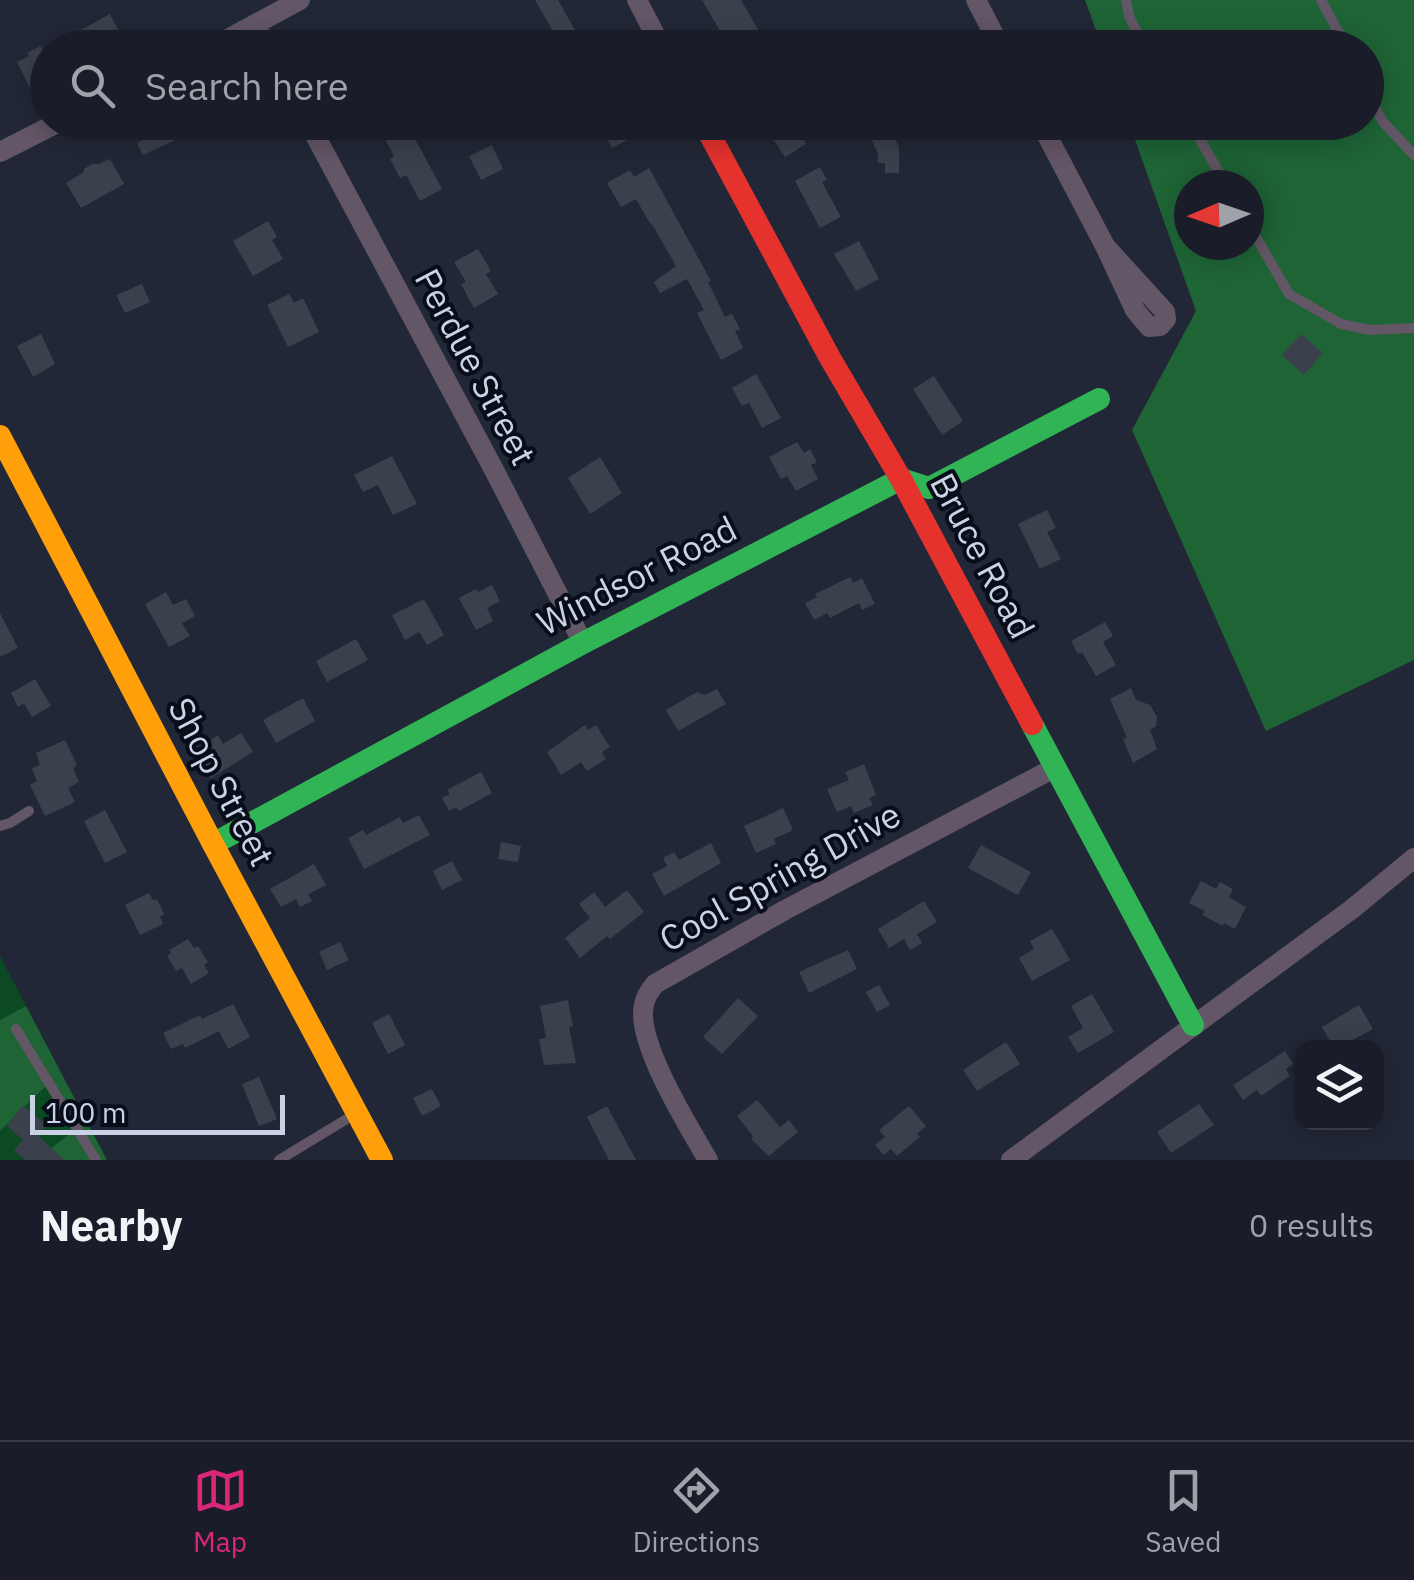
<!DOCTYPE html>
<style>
:root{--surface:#1a1d29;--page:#272a35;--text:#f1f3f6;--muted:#9fa2a8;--line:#383b46;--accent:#db2777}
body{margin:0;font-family:"IBM Plex Sans",sans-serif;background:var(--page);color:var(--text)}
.controls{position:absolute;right:30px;bottom:30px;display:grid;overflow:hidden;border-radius:20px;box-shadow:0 5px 25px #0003}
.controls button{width:90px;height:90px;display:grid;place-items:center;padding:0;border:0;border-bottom:2px solid var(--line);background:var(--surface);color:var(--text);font:50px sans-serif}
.compass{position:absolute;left:1174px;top:170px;width:90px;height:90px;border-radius:50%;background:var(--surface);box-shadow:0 5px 25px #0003;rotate:268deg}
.scale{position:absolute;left:30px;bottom:25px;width:255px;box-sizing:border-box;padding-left:10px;border:5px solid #cad2e5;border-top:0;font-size:28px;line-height:35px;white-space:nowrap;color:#cad2e5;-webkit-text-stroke:8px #090d1a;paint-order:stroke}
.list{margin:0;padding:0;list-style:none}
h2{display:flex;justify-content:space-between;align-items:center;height:130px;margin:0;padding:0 40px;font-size:42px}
h2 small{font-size:32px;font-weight:400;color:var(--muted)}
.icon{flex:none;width:55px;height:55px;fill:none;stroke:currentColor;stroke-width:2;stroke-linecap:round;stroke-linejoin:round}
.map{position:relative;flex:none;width:1414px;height:1160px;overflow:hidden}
.search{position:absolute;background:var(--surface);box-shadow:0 5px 25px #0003;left:30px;right:30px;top:30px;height:110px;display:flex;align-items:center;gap:25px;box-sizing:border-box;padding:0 35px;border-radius:55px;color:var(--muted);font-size:38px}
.sheet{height:280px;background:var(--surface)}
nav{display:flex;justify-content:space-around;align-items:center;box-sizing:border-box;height:140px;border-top:2px solid var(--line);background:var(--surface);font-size:28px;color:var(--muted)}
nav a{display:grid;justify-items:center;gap:5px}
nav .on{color:var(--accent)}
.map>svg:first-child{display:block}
.green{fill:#0c4a24}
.forest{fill:#1e6435;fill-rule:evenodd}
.building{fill:#3a414d}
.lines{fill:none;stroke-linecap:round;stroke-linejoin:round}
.lane{stroke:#635666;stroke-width:10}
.street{stroke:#635666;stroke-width:20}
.fast{stroke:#30b455;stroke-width:22}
.slow{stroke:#ff9f0a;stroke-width:22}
.jam{stroke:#e5322d;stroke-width:22}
.labels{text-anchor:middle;stroke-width:8;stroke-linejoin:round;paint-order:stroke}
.street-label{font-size:35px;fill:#cad2e5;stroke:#090d1a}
</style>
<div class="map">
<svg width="1414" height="1160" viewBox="0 0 1414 1160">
<rect width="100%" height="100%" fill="#222737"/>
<path class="green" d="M0 956 26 1006 0 1020Z
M52 1079 76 1129 35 1160H0V1131Z"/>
<path class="forest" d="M1085 0H1414V660L1266 731 1132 430 1196 311 1129 123 1366 122V48L1102 47ZM1189 185H1249V245H1189Z
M26 1006 107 1160H35L76 1129 52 1080 0 1131V1020Z"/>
<path class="building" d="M535 0H558L585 48H532L555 35Z
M702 0H741L760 33 752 38 758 48H730Z
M110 14 120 33 112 38 117 48H88L79 31Z
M41 46 48 63V81L31 90 17 62 29 56 27 53Z
M159 122H175L182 137 143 155 137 143 149 137 146 129Z
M532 122H570L542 139 540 136 535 139 528 128 533 124Z
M598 122H626L633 137 612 148Z
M767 122H793L806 144 785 157 773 139 776 137Z
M879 122H887L899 147V173H885V163H878V153L866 129Z
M408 126 442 189 420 201 406 175 400 178 390 159 394 156 385 139Z
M492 145 503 169 481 180 469 156Z
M110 159 124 184 81 208 66 183 84 172V169L92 164H99Z
M820 167 827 180 822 182 841 217 820 228 795 181Z
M649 168 711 281 708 282 725 317 732 314 740 329 735 331 743 348 721 360 697 313 704 310 687 279 660 293 654 282 676 266 652 224 651 225 636 199 621 207 607 183 630 170 634 177Z
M268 221 277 237 272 240 283 259 253 276 233 241Z
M859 241 879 279 856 291 834 254Z
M478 249 491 271 486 274 498 294 474 308 461 284 466 282 454 262Z
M142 284 150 302 125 313 116 295Z
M289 294 294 303 303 298 319 332 288 347 267 305Z
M41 334 55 364 33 377 17 346Z
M1301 334 1323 353 1304 375 1282 355Z
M756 374 781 418 762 428 749 403 742 406 732 388Z
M934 376 963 421 942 435 913 389Z
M797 442 804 453 810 449 817 462 811 465 818 479 796 491 787 476 781 479 769 457Z
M392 456 417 504 393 515 378 485 363 492 354 475Z
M600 457 622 493 590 514 568 478Z
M1047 510 1056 528 1047 532 1061 559 1040 569 1018 524Z
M850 577 853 583 862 578 875 604 862 610 859 603 830 618 827 613 814 620 805 603 817 597 815 594Z
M492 585 500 601 487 608 493 621 476 630 459 598 476 589 478 592Z
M166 592 173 605 186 599 195 616 182 623 190 636 169 647 145 604Z
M424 599 444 635 427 645 419 632 405 640 392 615Z
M0 613 18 648 0 657Z
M1105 622 1113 636 1103 642 1116 665 1096 676 1082 652 1078 654 1071 641Z
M356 639 368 660 327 682 316 661Z
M35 679 51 706 32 717 24 703 18 707 11 693Z
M1131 688 1136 700 1150 705 1157 717 1156 726 1150 730 1157 749 1133 763 1123 739 1127 738 1110 699Z
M717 689 726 704 678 731 666 710 697 692 705 695Z
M303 698 315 721 276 743 263 720Z
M585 725 588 730 596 725 610 747 602 752 606 759 587 771 581 762 561 775 547 752Z
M241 733 253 752 211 778 194 751 218 735 223 744Z
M65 740 77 765 73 768 79 782 68 788 75 802 45 816 30 785 37 781 32 768 40 765 36 753Z
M864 764 876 795 869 798 873 805 854 813 851 806 837 812 827 789 849 780 845 772Z
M481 772 492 793 459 811 456 807 449 811 442 798 450 794 447 790Z
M783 808 793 830 774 839 776 844 756 853 744 826Z
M105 810 127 852 105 863 84 821Z
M419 815 430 835 364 869 348 838 363 830 366 835 400 817 403 823Z
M501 842 521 846 518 862 498 859Z
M711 843 721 863 664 896 652 874 667 866 663 858 674 852 679 860Z
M981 845 1031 872 1018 895 968 868Z
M452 861 462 880 442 890 433 871Z
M314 864 326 885 308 894 312 901 300 907 296 899 281 907 270 889Z
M1201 881 1216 889 1220 882 1233 889 1229 897 1246 907 1235 929 1224 923 1223 926 1202 915 1205 911 1189 903Z
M627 890 644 912 610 939 607 936 580 958 565 938 590 918 579 904 594 892 605 907Z
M149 893 153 900 157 899 164 914 160 917 163 924 140 935 125 905Z
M924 901 937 922 917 934 922 943 910 950 904 939 889 948 878 929Z
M1052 929 1070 960 1032 981 1019 958 1034 949 1030 941Z
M188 939 194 948 198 946 208 962 204 965 209 973 191 984 182 968 176 971 167 956 171 953 169 950Z
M340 942 349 960 327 970 319 952Z
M848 950 857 969 809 993 799 972Z
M879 985 890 1005 877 1012 866 992Z
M1092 994 1114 1032 1078 1053 1068 1037 1083 1028 1071 1006Z
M738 998 758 1016 722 1054 703 1037Z
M568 1000 573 1026 569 1027 576 1063 544 1065 539 1039 546 1038 540 1006Z
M233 1004 250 1037 228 1049 219 1031 185 1048 183 1044 171 1049 163 1033 200 1015 202 1019Z
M1359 1005 1373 1029 1349 1042 1352 1048H1334L1322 1027Z
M389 1014 405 1045 388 1054 372 1023Z
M1006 1042 1020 1064 977 1091 963 1070Z
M1285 1051 1293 1064 1286 1069 1290 1076 1261 1096 1257 1090 1243 1100 1233 1085Z
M259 1077 277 1119 259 1126 242 1084Z
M432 1089 441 1106 422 1116 413 1098Z
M757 1100 780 1127 789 1120 798 1132 769 1156 751 1139 753 1136 737 1116Z
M1199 1104 1214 1125 1171 1153 1157 1132Z
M23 1105 47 1126 38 1136 65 1160H25L14 1150 23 1140 7 1126Z
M607 1106 636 1160H609L587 1117Z
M909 1106 926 1126 917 1134 920 1137 897 1156 891 1149 884 1155 875 1145 885 1137 879 1130Z"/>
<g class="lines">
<path class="lane" d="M1126 0 1129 16 1145 48
M1321 0 1347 48
M1366 91 1383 122 1414 155
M1190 122 1226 185
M1249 225 1289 294 1341 324 1370 330 1414 328
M0 826 10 823 29 811
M16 1029 96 1160
M279 1160 355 1114"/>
<path class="street" d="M637 0 662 48
M976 0 1001 48
M256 26 267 48
M211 48 300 0
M308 122 493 468 583 643
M1040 122 1105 246 1135 310 1149 327 1160 326 1166 319 1165 312 1105 246
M0 152 59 122
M708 1160C689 1127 635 1041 644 1005 645 997 650 990 655 984L785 910 1056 767
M1011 1160 1352 909 1414 858"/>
<path class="fast" d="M1032 724 1193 1025
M213 844 583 643 901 479 929 488 1099 399"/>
<path class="slow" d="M0 436 213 844 382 1160"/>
<path class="jam" d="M703 122 830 358 901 479 1032 724"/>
</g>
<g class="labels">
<g class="street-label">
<text transform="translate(475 367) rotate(62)" y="12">Perdue Street</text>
<text transform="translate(982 556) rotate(62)" y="12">Bruce Road</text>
<text transform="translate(637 576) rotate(-27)" y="12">Windsor Road</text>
<text transform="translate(221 782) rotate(62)" y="12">Shop Street</text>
<text transform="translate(780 877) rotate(-29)" y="12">Cool Spring Drive</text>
</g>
</g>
</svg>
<div class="controls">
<button><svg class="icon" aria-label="layers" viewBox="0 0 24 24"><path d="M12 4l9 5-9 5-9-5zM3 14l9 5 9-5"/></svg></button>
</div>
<svg class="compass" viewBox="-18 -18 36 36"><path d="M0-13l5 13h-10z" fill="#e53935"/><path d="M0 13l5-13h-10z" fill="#9fa2a8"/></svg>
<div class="scale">100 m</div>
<div class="search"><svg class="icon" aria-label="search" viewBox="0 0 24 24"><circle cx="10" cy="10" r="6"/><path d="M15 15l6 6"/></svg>Search here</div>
</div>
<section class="sheet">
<h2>Nearby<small>0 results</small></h2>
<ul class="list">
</ul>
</section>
<nav>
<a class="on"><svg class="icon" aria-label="map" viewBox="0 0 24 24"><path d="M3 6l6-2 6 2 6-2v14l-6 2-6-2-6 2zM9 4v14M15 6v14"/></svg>Map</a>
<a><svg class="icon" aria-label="directions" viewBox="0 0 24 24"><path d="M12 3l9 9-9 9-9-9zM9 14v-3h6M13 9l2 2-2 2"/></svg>Directions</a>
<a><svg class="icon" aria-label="saved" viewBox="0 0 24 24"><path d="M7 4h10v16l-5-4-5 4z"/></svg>Saved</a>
</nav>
